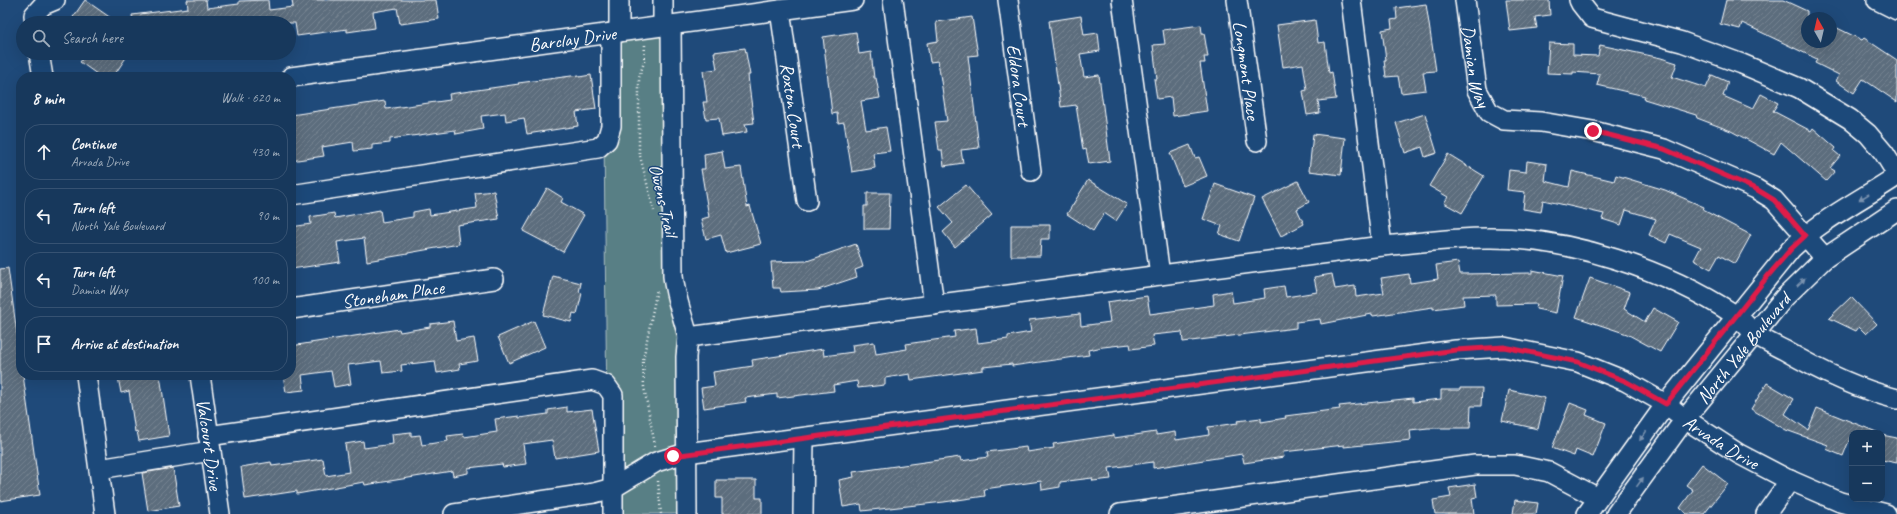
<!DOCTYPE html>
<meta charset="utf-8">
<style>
:root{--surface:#17385c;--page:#244365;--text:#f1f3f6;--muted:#9eacbb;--line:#365272}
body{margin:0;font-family:Caveat,sans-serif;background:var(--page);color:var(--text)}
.controls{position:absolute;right:12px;bottom:12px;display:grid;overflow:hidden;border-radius:8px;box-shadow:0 4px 16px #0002}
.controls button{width:36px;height:36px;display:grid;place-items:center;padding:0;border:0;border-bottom:1px solid var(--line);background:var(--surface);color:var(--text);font:20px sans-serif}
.compass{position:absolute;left:1801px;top:12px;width:36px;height:36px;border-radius:50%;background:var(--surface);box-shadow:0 4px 16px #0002;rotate:352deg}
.stop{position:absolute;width:12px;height:12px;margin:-9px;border:3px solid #e11d48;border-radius:50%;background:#fff}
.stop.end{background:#e11d48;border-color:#fff;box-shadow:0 1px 4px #0008}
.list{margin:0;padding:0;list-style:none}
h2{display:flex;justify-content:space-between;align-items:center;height:52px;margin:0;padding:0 16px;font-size:17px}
h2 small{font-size:13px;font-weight:400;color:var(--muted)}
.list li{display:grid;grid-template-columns:26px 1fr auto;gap:12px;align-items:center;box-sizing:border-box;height:56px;margin:0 8px 8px;padding:0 8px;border:1px solid var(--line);border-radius:16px}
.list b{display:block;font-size:15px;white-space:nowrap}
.list p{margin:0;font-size:13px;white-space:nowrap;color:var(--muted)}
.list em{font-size:13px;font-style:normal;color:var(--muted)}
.icon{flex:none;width:22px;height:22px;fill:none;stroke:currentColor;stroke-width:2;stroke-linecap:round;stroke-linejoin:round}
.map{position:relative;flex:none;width:1897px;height:514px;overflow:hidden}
.search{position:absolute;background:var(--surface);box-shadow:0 4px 16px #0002;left:16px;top:16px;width:280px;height:44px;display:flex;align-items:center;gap:10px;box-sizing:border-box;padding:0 14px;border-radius:22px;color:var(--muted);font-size:15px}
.panel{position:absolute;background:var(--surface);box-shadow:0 4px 16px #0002;left:16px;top:72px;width:280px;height:308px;border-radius:16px}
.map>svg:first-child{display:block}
.green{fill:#597f85;stroke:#acbfc2}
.building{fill:url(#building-hatch);stroke:#fff}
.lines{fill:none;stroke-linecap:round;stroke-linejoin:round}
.minor-casing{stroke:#fff;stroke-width:22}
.path{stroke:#fff;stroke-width:2.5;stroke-dasharray:1 3;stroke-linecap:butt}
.minor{stroke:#1f4a7a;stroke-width:19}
.oneway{fill:#7992af}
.route{stroke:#e11d48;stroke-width:5}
.labels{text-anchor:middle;stroke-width:3;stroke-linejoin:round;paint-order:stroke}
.street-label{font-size:19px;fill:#fff;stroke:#1f4a7a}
</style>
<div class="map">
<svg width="1897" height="514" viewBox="0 0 1897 514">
<defs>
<pattern id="building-hatch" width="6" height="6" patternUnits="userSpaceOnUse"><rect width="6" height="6" fill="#5c6d7d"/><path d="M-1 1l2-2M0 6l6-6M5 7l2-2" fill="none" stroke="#748390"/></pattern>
</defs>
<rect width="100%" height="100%" fill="#1f4a7a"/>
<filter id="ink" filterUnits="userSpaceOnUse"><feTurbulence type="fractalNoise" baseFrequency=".025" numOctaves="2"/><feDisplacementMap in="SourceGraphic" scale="8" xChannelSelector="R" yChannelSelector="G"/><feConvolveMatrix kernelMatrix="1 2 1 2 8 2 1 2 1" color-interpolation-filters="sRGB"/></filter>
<g filter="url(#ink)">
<path class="green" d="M680 32 683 514H608L603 42Z"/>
<path class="building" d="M85 0 118 23H69Z
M187 0H206L207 8 239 4V1L268 0 269 10 293 7 292 0H436L439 19 400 24 397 8 373 12 375 28 347 32V29L297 36 295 23H133L132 15 188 8Z
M1506 0H1549L1550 15 1535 17 1537 28 1510 31Z
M1726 0H1783L1807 11V42H1831V25L1862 40 1864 38 1897 60V102L1863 79 1854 93 1836 81 1839 75 1815 63 1817 59 1742 23 1740 29 1720 24Z
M1426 4 1436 71 1423 72 1426 90 1401 93 1398 76 1386 77 1384 60H1386L1382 30 1392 28 1391 20 1397 19 1396 8Z
M1081 16 1084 35 1098 33 1100 51 1080 54 1084 77 1099 75 1110 161 1089 164 1086 149 1083 150 1076 105 1061 107 1049 21Z
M972 17 978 55 968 56 979 148 961 150 963 163 944 166 942 150H939L935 122 947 121 938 61 930 62 927 43 938 41 936 22Z
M1315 20 1318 43 1325 42 1329 73 1332 72 1336 99 1318 101 1320 113 1307 115 1303 91 1307 90 1303 64 1283 67 1277 25Z
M1201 25 1202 33H1204L1208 57H1204L1205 63H1200L1207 111 1173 116 1171 97 1157 99 1154 79H1157L1153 45 1165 44 1163 30Z
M856 32 859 54 871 52 874 78H876L880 98 861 101 866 130 886 127 890 151 873 153 875 168 852 172 844 122 838 123 837 113 832 114 823 37Z
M1549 43 1573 44V55L1598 56 1600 45 1661 58 1677 63 1672 77 1706 88 1712 75 1728 82 1723 96 1753 109 1761 94 1778 103 1773 111 1811 131 1813 128 1836 148 1834 151 1840 156 1830 168 1835 171 1826 181 1781 142 1774 154 1731 131 1697 118 1696 115 1644 99 1645 96 1597 85 1600 74 1573 72V74L1547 73Z
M745 48 750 75H748L749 85 754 123 745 124 747 132 722 136 719 118 706 119 703 102H707L703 71 717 69 714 52Z
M87 53H129L113 77H101L80 62Z
M579 75V77L591 75 596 109 576 112 578 126 527 134 524 118 506 121 505 113 481 116 483 129 456 134 455 130 390 139V143L372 145V149L354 151 353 142 322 147 324 156 291 161V115L385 101 386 109 450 100 449 94 519 84 518 83Z
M1425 114 1437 153 1425 157 1422 147 1405 153 1396 123Z
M1313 134 1345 138 1341 175 1309 171Z
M1190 145 1195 158 1199 157 1207 176 1183 186 1170 153Z
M722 151 725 169 741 167 747 207 750 206 761 244 726 253 721 235 706 239 701 219 709 217 701 169H705L704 154Z
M1448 154 1484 176 1462 213 1444 203 1448 197 1429 186Z
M1527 161 1547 164 1545 181 1569 187 1572 171 1614 181 1616 175 1665 190 1704 207 1703 210 1751 235 1735 264 1719 255 1711 269 1694 260 1701 247 1670 234 1666 243 1649 235 1656 219 1626 210 1621 225 1602 219 1604 214 1543 200 1541 212 1523 209 1525 192 1507 190 1509 170 1526 172Z
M1088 180 1127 204 1116 221 1104 213 1093 231 1067 214Z
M1298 181 1309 202 1297 209 1304 224 1281 236 1262 199Z
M1215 184 1254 198 1239 241 1219 234 1222 226 1203 219Z
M966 185 992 215 955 247 943 232 953 223 939 207Z
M547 188 563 198 561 202 584 215 563 252 523 231Z
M494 191 499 219 457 225 459 244 408 253V254L367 261 364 238 337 242 340 262 291 269V227L311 224 310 217 334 213 335 218 380 210 382 222 413 217V212L429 209 430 215 477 208 475 193Z
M867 193H890L889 229H864V206H867Z
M1011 225H1050V239H1041L1040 256H1011Z
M856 244 863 267 855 270 857 277 818 290 781 292 780 288H773L771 262 807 261Z
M1458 262 1460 274 1532 273V270L1563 276 1556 313 1536 309 1537 304 1496 305V295L1463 296 1464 305 1433 309V307L1373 316 1372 314 1321 324 1320 319 1296 322V328L1183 342 1182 332 1152 335 1154 346 1131 349 1130 344 1103 347 1088 350 1089 355 1012 366V364L983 367V370L911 380 910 374 885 378V385L858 388 857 381 833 385 834 391 777 398V394L745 398 746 402 704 408 701 388 715 386 713 372 753 366 752 360 823 349 824 356 853 352 852 345 874 342 876 354 907 349 906 344 955 337 954 331 976 328 978 343 1008 339V336L1031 332 1029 320 1080 314 1081 326 1110 322 1107 302 1147 296 1150 314 1214 305 1213 294 1231 291 1233 303 1265 298 1264 289 1284 286 1286 297 1317 292 1314 277 1332 274 1335 289 1355 286 1356 297 1384 293 1381 278 1409 274 1410 283 1438 279 1436 265Z
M8 268 21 363V375H23L40 495 0 501V269Z
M553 276 581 283 579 292 582 293 577 314 573 313 571 322 543 315Z
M1590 278 1630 292 1624 309 1645 322 1653 308 1678 322 1660 352 1627 334 1576 317Z
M1851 297 1877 324 1866 334 1859 327 1856 331 1829 318Z
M453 321 456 341 474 338 478 361 459 364 460 369 437 373 435 361 401 365 402 371 383 373 381 361 348 365 351 384 334 387 331 371 302 375 304 390 286 392 283 375H291V346L399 329 400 332 430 327V324Z
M534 321 545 347 509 363 498 337Z
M125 375H160L169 436 139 441 137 431 135 432 129 391 121 393 118 377 126 376Z
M1767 383 1794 399 1785 414 1808 430 1817 408 1879 433H1852L1843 456 1826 449 1828 445 1786 430 1751 409Z
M1460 388H1482L1481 406H1471L1470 428H1428L1410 430 1411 440 1344 447V445L1283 452 1284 457 1244 463 1242 454 1153 468V462L1109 468 1111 479 1093 481 1092 478 1060 482V487L1042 490 1041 481 984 489 985 496 944 502 862 511 861 504 843 507 839 480 854 477 853 472 960 457 961 461 988 457 987 452 1026 447 1027 452 1054 448 1053 444 1114 435V438L1156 432V435L1175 432 1176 440 1209 435 1208 427 1238 423 1237 421 1261 418V422L1286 418 1285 416 1340 409 1339 406 1413 398V402L1441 399V390H1460Z
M1509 390 1545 398 1538 429 1502 421Z
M1570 403 1588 410 1586 415 1606 423 1593 457 1576 450 1574 456 1552 448Z
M567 407V412L592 409 599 451 555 458 552 440 523 444 526 464 503 467 502 464 468 468V473L453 476 452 471 365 485 364 482 297 494V491L245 499 241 467 271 462 272 466 323 459 326 476 349 472 345 444 363 441 364 448 393 444 392 434 411 432V436L420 435 422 445 448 441 447 436 463 434 464 437 497 432 495 419 519 416V418L548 414V410Z
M1882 435 1897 438V463L1882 460Z
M1702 464 1728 484 1704 514H1687L1680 508 1693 490 1686 485Z
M173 468 179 506 148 511 142 473Z
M716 480H756V498H762V514H722V498H716Z
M1475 484 1477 497 1472 498 1474 514H1435L1433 500 1451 497 1449 488Z
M1515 500 1538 503 1536 514H1513Z"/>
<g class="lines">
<g class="minor-casing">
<g id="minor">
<path d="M619 0V32"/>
<path d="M663 0V26"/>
<path d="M893 0 934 305"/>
<path id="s1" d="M1008 0 1031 171"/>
<path d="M1122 0 1160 275"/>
<path id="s2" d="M1237 0 1257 141"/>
<path d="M1351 0 1382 246"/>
<path id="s3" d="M1465 0 1477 90 1489 112 1504 120 1541 122 1593 131 1664 149 1756 189 1774 200 1825 258"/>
<path d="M1579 0 1581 4 1592 18 1682 42 1742 64 1799 88 1850 119 1868 134 1884 153 1897 174"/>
<path d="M1877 0 1897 10"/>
<path id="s4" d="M780 10 807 201"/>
<path d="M35 23 34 15 43 5 55 0"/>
<path d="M671 25 673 276C675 297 683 316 688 337L1382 246C1417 243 1452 238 1487 238 1569 237 1667 270 1735 315 1743 320 1748 328 1755 334 1763 340 1774 345 1784 350 1820 371 1857 389 1897 399"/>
<path d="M39 53 43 77"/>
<path id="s5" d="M291 77 853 0"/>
<path d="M291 195 598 148 607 140 611 126V33"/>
<path id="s6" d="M291 309 494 279"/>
<path d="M86 375 105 514"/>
<path id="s7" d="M200 375 220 514"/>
<path d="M208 436 592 380 606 385 613 395V514"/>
<path d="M99 469 211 451"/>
<path id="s8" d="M454 514 594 493 613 488 656 462 686 453 1456 350 1504 347 1578 362 1625 381 1666 404 1685 419 1739 454 1785 478 1840 502 1886 514"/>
<path d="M687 514 686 357 688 337"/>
<path d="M803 514 804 438"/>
<path d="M1120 514 1475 465H1515L1549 472 1598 498"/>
<path d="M1587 514 1666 404 1791 249C1822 219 1861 200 1897 176"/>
<path id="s9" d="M1616 514 1685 419 1784 298 1825 258 1897 210"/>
<path d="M1766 514 1790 480"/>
</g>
</g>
<path class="path" d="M645 45 644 62 639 78V152L654 211
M655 446 644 387 643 360 657 289
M658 481 661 514"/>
<use href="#minor" class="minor"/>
</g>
<defs><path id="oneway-solid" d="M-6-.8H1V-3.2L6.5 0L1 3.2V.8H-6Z"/></defs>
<g class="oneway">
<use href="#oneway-solid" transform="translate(1864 197) rotate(149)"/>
<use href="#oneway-solid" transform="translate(1801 282) rotate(-44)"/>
<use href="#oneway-solid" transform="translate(1643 436) rotate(126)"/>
<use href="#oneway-solid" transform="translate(1640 482) rotate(-54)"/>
</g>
</g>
<g class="lines" filter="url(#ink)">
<path class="route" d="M673 456 1456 350 1504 347 1578 362 1625 381 1666 404 1767 277 1791 249 1805 236 1774 200 1756 189 1664 149 1593 131"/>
</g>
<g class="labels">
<g class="street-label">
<text dy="7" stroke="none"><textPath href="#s5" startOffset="284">Barclay Drive</textPath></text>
<text dy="7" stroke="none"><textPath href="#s3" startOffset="67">Damian Way</textPath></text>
<text dy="7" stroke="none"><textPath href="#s2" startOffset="71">Longmont Place</textPath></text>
<text dy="7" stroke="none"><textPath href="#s1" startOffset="86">Eldora Court</textPath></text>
<text dy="7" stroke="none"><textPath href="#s4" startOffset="96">Roxton Court</textPath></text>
<text transform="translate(664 200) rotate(77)" y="7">Owens Trail</text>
<text dy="7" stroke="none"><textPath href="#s6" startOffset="103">Stoneham Place</textPath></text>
<text dy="7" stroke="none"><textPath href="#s9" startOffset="209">North Yale Boulevard</textPath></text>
<text dy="7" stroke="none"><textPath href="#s8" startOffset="1308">Arvada Drive</textPath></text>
<text dy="7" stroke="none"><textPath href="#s7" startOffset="70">Valcourt Drive</textPath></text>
</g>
</g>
</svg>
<div class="controls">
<button>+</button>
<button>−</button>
</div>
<svg class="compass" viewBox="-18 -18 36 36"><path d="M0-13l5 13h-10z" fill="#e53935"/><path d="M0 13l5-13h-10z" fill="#9eacbb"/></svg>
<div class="stop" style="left:673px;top:456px"></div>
<div class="stop end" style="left:1593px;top:131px"></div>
<div class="search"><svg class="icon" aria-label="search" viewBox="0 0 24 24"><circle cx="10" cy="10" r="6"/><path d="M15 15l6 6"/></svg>Search here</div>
<section class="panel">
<h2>8 min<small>Walk · 620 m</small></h2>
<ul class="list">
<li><svg class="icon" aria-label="ahead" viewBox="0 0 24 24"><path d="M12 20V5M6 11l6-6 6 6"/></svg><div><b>Continue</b><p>Arvada Drive</p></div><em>430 m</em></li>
<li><svg class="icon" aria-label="left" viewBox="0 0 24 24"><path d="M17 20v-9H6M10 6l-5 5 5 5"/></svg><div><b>Turn left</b><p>North Yale Boulevard</p></div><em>90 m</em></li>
<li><svg class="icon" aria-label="left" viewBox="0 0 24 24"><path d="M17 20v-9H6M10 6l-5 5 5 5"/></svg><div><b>Turn left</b><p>Damian Way</p></div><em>100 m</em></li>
<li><svg class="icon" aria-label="arrive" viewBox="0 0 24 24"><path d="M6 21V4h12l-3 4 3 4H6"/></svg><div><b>Arrive at destination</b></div></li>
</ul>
</section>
</div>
